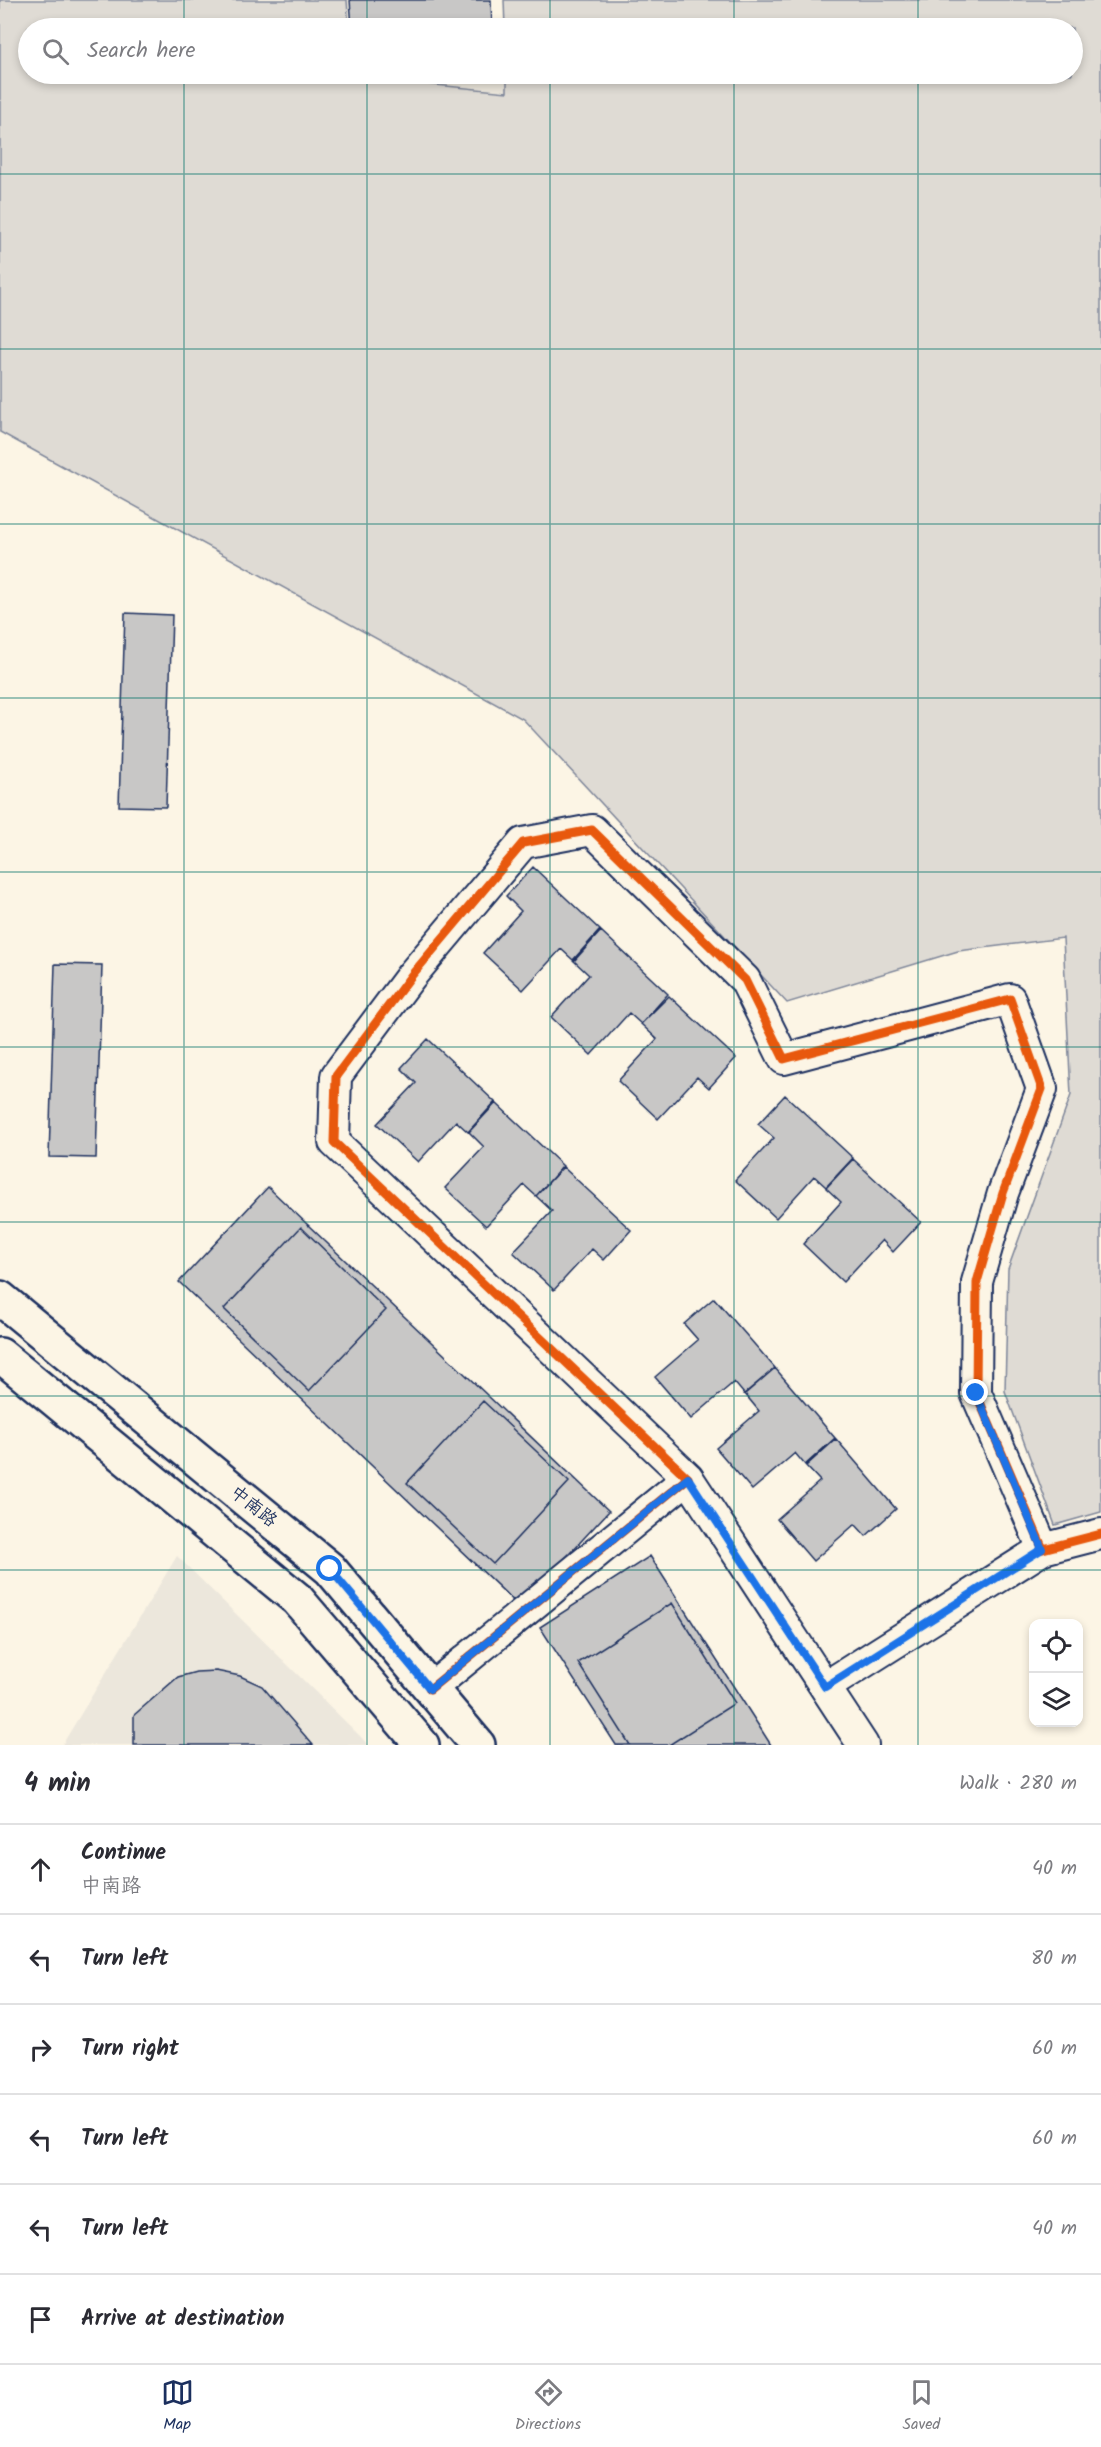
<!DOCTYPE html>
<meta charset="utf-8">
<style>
:root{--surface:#fff;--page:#f7f7f7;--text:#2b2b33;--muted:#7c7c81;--line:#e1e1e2;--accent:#1b2f5e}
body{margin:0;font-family:Kalam,"LXGW WenKai TC",sans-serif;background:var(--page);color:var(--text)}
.controls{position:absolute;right:18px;bottom:18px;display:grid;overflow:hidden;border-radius:12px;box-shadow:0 3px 9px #0003}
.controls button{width:54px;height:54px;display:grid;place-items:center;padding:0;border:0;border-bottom:2px solid var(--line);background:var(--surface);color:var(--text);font:30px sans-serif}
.stop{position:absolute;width:18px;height:18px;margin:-14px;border:4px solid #1a73e8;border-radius:50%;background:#fff}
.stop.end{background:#1a73e8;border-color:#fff;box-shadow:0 2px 6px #0008}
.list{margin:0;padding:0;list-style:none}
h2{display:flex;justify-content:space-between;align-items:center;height:78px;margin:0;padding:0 24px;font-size:26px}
h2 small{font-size:20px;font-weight:400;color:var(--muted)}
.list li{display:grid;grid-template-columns:39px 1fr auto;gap:18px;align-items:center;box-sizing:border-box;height:90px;padding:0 24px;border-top:2px solid var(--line)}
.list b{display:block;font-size:22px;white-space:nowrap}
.list p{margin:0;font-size:20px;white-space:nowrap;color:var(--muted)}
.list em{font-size:20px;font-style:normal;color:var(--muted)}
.icon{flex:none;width:33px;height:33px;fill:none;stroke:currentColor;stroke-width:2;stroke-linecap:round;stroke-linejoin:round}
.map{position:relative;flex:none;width:1101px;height:1745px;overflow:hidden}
.search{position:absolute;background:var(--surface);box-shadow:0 3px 9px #0003;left:18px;right:18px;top:18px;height:66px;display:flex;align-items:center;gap:15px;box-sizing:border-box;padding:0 21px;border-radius:33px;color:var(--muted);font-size:22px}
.sheet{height:618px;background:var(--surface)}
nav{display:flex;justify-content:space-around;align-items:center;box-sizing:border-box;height:84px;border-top:2px solid var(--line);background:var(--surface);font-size:16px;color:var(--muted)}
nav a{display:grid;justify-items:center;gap:3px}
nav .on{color:var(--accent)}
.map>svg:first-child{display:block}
.built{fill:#ece7dc}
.green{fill:#dfdbd4;stroke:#7d8599;stroke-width:1.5}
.building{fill:#c8c7c6;stroke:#1b2f5e;stroke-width:1.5}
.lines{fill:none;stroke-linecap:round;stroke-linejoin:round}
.minor-casing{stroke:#1b2f5e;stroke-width:34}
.primary-casing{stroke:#1b2f5e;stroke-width:38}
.minor{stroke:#fcf5e5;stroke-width:30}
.primary{stroke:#fcf5e5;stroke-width:33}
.cycleway-casing{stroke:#fcf5e5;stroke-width:13}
.cycleway{stroke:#e8590c;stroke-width:9}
.route{stroke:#1a73e8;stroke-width:8}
.grid{fill:none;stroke:#0f766e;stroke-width:1.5;stroke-opacity:0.55}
.labels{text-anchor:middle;stroke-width:4.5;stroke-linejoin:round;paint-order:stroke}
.street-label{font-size:18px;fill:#1b2f5e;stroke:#fcf5e5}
</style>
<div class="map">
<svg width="1101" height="1745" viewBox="0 0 1101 1745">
<rect width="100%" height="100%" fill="#fcf5e5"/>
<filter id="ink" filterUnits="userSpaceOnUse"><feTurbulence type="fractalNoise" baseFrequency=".0167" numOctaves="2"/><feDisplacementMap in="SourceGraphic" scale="12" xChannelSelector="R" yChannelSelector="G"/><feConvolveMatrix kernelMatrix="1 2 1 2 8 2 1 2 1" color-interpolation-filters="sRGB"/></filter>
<g filter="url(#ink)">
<path class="built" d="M352 74H507L508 92 354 77Z
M177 1556 360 1736 368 1745H62Z"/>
<path class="green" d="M0 0H347L349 28H28V74H352L354 77 507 92V74H1072V28H505L504 0H1101V1512L1055 1525 1005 1391 1008 1269 1071 1095 1063 938 958 951 787 1003 523 719 0 432Z"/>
<path class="building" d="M350 0H491L492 28H352Z
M125 613 172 615 166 807 119 806Z
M533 867 600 930 573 960 561 949 523 990 483 953 521 911 506 896Z
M601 931 668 994 641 1024 629 1013 591 1055 551 1017 589 975 574 961Z
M55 964 102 965 96 1158 49 1157Z
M669 996 736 1058 709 1088 697 1077 658 1119 618 1081 657 1039 641 1024Z
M428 1039 495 1102 468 1132 456 1121 418 1162 377 1124 416 1083 401 1068Z
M785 1095 853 1158 826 1187 814 1176 776 1218 735 1180 774 1138 758 1124Z
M496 1103 563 1166 536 1196 524 1185 486 1226 445 1188 484 1147 469 1132Z
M853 1159 921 1222 893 1252 882 1240 843 1282 803 1244 841 1202 826 1188Z
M563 1167 631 1230 604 1260 592 1249 554 1290 513 1252 552 1211 536 1196Z
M268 1187 609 1511 520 1607 179 1282Z
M301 1227 386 1310 309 1391 224 1309Z
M714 1298 775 1368 744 1394 734 1382 691 1419 655 1377 698 1340 684 1324Z
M775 1368 835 1438 805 1465 795 1453 752 1490 716 1448 759 1411 745 1394Z
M483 1401 569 1482 493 1564 407 1483Z
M836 1439 896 1509 866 1536 855 1524 813 1561 777 1519 820 1481 806 1466Z
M650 1556 771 1745H616L540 1627Z
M672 1603 735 1703 669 1745H630L578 1663Z
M216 1671 240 1676 262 1686 313 1745H134V1715L178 1677 196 1672Z"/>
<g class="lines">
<g class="minor-casing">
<path id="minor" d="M688 1478 863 1745
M825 1687 1043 1549
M430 1689 688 1478 334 1142 336 1076 411 976 523 843 592 830 745 980 784 1059 1010 999 1042 1089 1003 1193 977 1282 976 1393 1043 1549 1101 1534"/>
</g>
<g class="primary-casing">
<path id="primary" d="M0 1298 330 1569 478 1745
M0 1355 297 1599 422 1745"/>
</g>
<use href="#minor" class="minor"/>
<use href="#primary" class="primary"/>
<g class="cycleway-casing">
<path id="cycleway" d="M430 1689 688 1478 334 1142 336 1076 411 976 523 843 592 830 745 980 784 1059 1010 999 1042 1089 1003 1193 977 1282 976 1393 1043 1549 1101 1534"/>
</g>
<use href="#cycleway" class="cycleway"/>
</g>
</g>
<g class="lines" filter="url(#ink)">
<path class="route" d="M330 1569 430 1689 688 1478 825 1687 1042 1549 976 1393"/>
</g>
<path class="grid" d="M184 0V28M367 0V28M550 0V28M734 0V28M918 0V28M184 74V1745M367 74V1745M550 74V1745M734 74V1745M918 74V1745M0 174H1101M0 349H1101M0 524H1101M0 698H1101M0 872H1101M0 1047H1101M0 1222H1101M0 1396H1101M0 1570H1101"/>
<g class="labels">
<g class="street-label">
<text transform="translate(254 1506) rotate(39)" y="6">中南路</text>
</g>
</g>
</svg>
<div class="controls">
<button><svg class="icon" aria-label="locate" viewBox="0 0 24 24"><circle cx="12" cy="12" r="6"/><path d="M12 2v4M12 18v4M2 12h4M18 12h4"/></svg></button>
<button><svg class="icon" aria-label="layers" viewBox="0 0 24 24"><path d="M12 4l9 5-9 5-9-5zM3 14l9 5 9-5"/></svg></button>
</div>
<div class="stop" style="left:330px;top:1569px"></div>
<div class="stop end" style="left:976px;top:1393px"></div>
<div class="search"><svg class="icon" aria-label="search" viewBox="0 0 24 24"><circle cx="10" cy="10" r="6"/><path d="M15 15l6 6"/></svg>Search here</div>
</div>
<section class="sheet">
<h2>4 min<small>Walk · 280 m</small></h2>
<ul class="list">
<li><svg class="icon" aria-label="ahead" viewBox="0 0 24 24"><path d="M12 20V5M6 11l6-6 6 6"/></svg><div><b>Continue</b><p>中南路</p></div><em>40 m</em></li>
<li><svg class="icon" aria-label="left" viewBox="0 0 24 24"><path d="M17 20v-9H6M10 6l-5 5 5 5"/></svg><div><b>Turn left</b></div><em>80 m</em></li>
<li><svg class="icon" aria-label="right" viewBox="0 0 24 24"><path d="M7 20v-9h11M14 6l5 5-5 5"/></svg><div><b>Turn right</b></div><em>60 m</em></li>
<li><svg class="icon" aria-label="left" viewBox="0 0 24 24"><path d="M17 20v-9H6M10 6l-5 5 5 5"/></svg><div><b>Turn left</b></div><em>60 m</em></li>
<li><svg class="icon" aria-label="left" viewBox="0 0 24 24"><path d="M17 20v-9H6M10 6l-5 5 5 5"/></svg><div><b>Turn left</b></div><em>40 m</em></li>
<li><svg class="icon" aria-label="arrive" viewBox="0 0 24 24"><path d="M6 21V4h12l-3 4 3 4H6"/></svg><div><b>Arrive at destination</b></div></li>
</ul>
</section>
<nav>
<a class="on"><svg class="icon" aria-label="map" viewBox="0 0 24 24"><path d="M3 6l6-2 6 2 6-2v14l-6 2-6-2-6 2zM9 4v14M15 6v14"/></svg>Map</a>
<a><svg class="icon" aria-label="directions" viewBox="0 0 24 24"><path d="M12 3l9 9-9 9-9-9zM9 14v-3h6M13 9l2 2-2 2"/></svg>Directions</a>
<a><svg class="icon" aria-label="saved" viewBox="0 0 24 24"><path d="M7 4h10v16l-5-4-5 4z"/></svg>Saved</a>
</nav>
